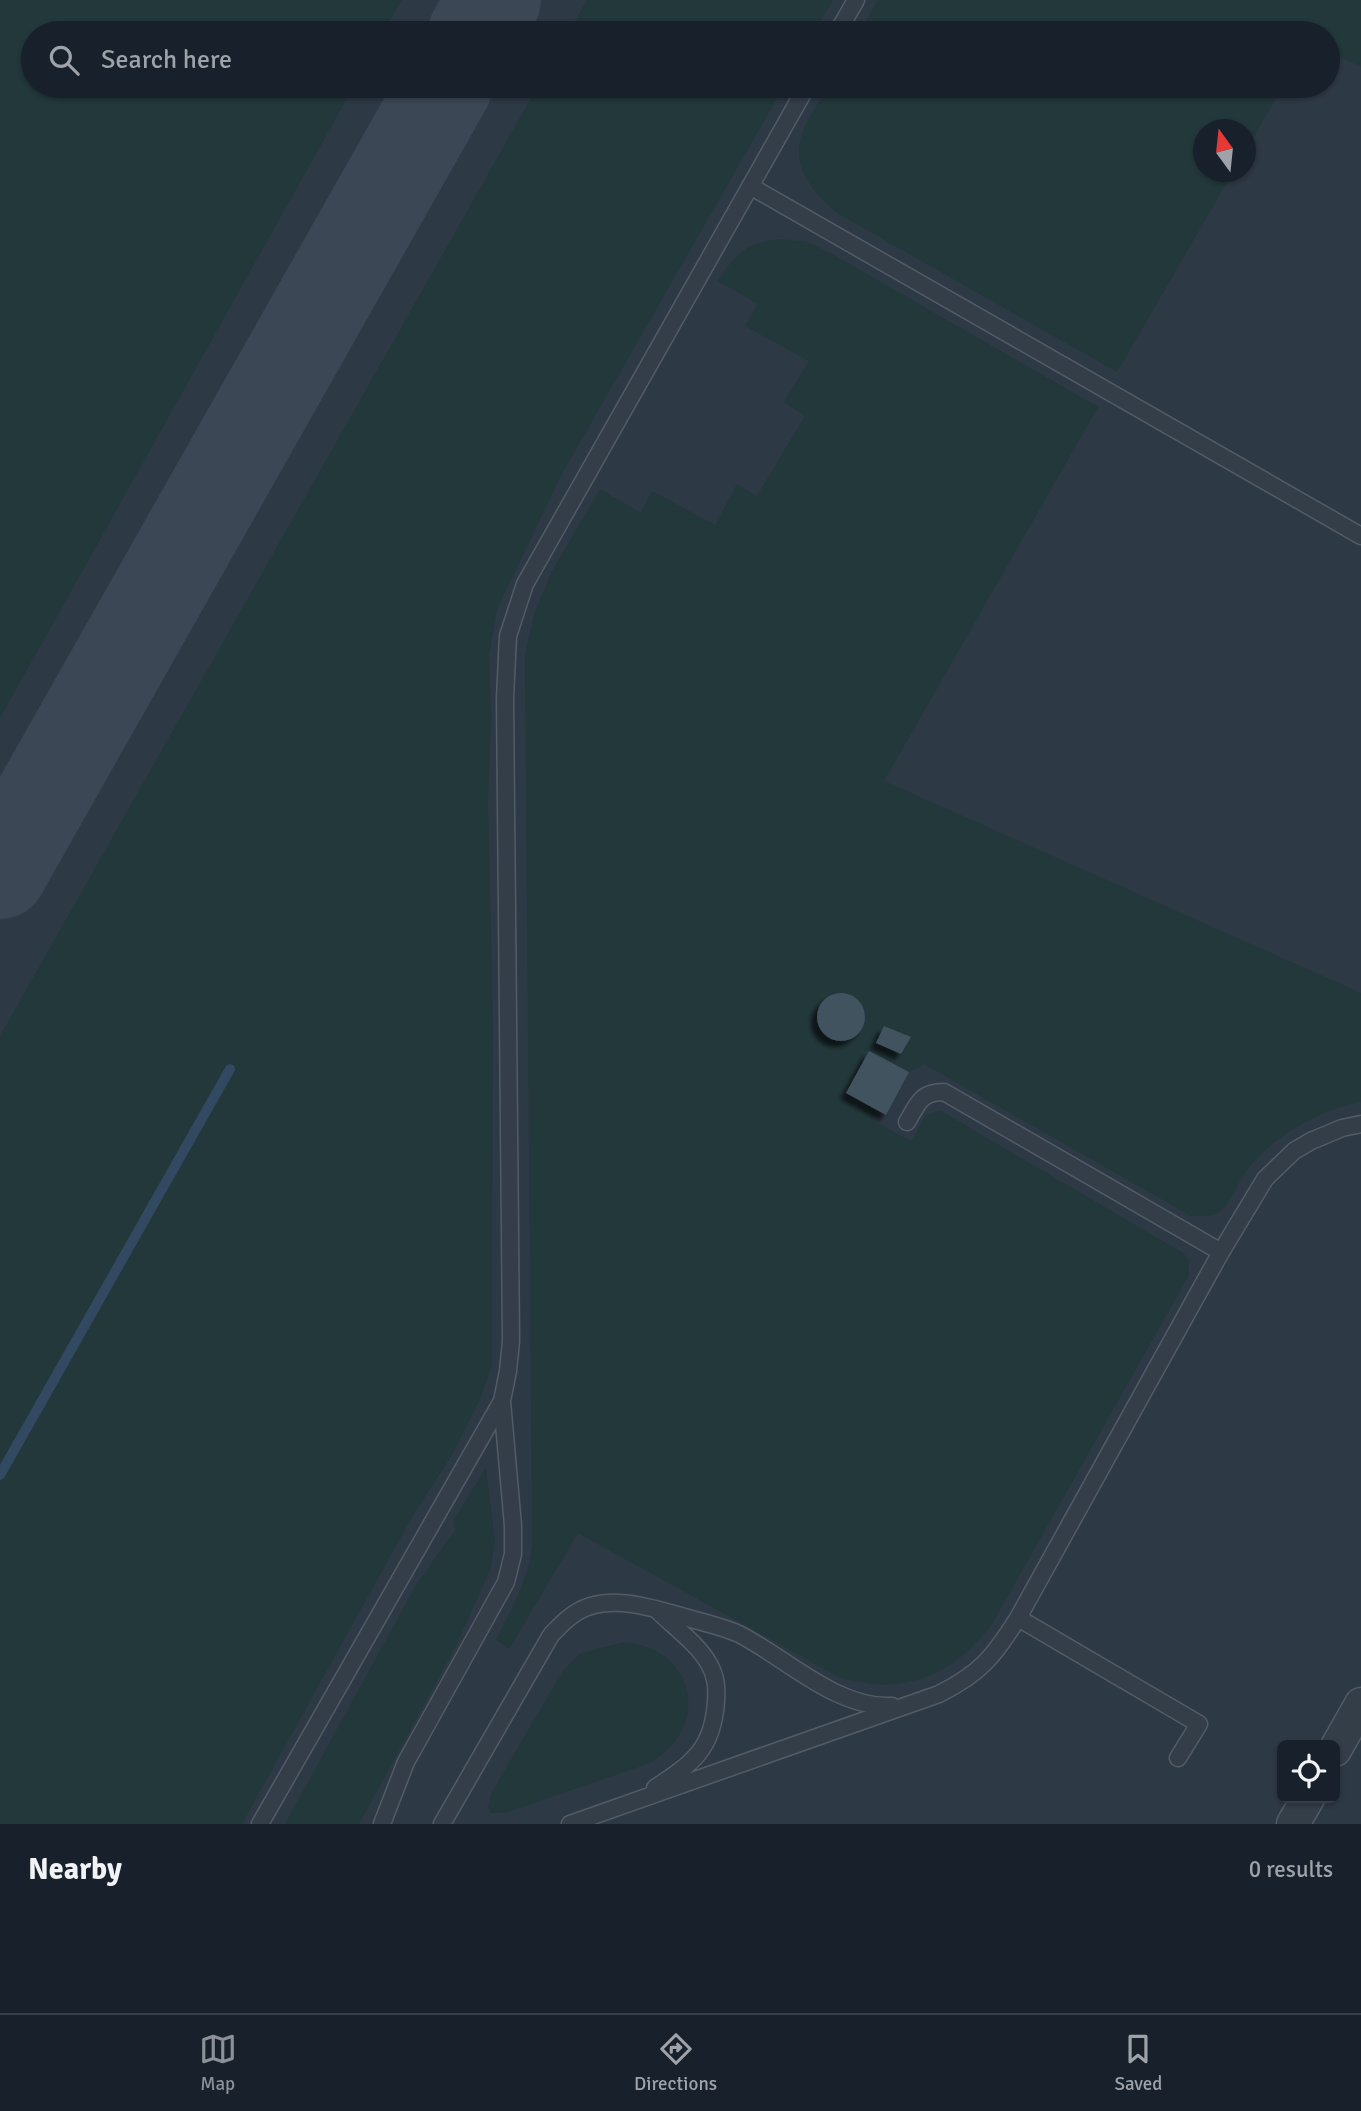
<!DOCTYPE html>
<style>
:root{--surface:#18212b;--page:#212933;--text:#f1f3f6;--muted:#9fa3a9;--line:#363e47;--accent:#8c9099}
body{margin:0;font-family:Signika,sans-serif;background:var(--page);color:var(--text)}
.controls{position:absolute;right:21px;bottom:21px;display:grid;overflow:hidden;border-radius:10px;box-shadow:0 2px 5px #0004}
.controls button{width:63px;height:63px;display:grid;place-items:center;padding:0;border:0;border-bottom:2px solid var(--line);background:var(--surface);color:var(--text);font:35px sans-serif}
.compass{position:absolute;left:1193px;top:119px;width:63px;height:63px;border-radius:50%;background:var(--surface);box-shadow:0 2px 5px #0004;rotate:345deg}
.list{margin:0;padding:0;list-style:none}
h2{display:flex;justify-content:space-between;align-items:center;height:91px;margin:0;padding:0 28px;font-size:30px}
h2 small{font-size:23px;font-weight:400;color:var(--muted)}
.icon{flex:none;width:38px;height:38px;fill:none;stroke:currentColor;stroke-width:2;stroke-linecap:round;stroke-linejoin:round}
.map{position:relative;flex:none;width:1361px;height:1824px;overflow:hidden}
.search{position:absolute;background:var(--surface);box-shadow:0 2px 5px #0004;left:21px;right:21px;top:21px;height:77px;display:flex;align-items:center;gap:18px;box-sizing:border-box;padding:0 24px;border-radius:38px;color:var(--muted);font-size:26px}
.sheet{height:189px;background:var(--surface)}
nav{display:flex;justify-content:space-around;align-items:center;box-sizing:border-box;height:98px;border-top:2px solid var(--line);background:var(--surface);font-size:19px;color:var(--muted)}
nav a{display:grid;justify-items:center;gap:4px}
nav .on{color:var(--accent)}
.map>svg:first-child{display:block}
.airport{fill:#2e3946;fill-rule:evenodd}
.green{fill:#22383a}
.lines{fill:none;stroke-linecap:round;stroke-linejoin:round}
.stream{stroke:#334961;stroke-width:10}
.taxiway{stroke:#3b4754;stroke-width:94}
.building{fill:#435261;filter:url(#shadow)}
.lane-casing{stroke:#515c67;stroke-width:19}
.street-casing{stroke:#515c67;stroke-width:35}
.lane{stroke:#343e49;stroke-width:16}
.street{stroke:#343e49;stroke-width:32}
</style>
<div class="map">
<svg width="1361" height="1824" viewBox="0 0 1361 1824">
<defs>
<filter id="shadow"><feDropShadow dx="-6" dy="6" stdDeviation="2" flood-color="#0009"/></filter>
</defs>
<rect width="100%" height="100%" fill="#202c39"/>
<path class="airport" d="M0 0H1361V1824H0ZM33 33H1328V86H33ZM1204 130H1246V172H1204ZM1282 1745H1335V1798H1282Z"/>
<path class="green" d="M0 0H402L383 33H33V86H354L0 718Z
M587 0H833L814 33H568Z
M878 0H1361V66L1328 53V33H859Z
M538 86H784L563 472 497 609 489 655 491 717 488 803 493 1023 492 1365 480 1399 452 1455 413 1515 242 1824H0V1036Z
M829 86H1283L1246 150V130H1204V172H1233L1117 372 837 213C814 193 790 167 802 134 807 117 821 101 829 86Z
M781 239 807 242 834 255 1098 407 884 781 1361 993V1102C1318 1110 1270 1138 1244 1174 1238 1183 1229 1205 1222 1210 1213 1217 1202 1216 1191 1216L924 1064 909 1072 869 1051 846 1093 877 1110 872 1120 911 1141 927 1114 941 1111 1183 1253 1189 1261V1275L992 1624C953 1676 902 1697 839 1677L578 1533 509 1649 496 1640C511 1609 529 1580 532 1545L525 654 534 614 551 573 600 489 641 513 652 491 715 525 737 484 757 496 805 416 784 402 809 361 745 326 758 304 718 281C738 251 745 243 781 239Z
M486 1468 495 1539 491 1568 455 1648 359 1824H285L416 1585 456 1529 453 1526 454 1519Z
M624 1642C696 1649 712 1726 650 1763L508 1812 491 1813 488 1807 491 1794 562 1672 579 1654Z"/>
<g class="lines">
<path class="stream" d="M0 1475 230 1069"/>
<path class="taxiway" d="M475 33 494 0
M0 872 445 86"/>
</g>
<path class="building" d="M817 1017a24 24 0 1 1 48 0a24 24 0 1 1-48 0Z
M884 1026 911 1037 901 1054 876 1043Z
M869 1051 909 1072 886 1115 846 1093Z"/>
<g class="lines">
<g class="lane-casing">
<path id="lane" d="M837 33 856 0
M750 186 1361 536
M907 1122C918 1104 920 1092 944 1092L1221 1252
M1018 1618 1199 1724 1178 1758
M655 1788C693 1763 713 1749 716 1701 717 1687 716 1676 709 1664 698 1644 674 1627 657 1610
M260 1824 502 1401 508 1371 511 1341 505 698 508 636 525 584 807 86
M382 1824 406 1762 506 1582 513 1554V1526L502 1401
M442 1824 551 1635C557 1629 563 1622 570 1617 603 1590 653 1608 688 1618 705 1623 724 1627 739 1634 786 1658 837 1709 892 1706
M570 1824 939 1694C981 1673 994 1656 1018 1618L1221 1252 1265 1179 1294 1151 1311 1141 1342 1128 1361 1124"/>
</g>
<g class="street-casing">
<path id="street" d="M1335 1750 1361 1704
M1293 1824 1308 1798"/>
</g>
<use href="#lane" class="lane"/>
<use href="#street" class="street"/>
</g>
</svg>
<div class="controls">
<button><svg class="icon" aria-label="locate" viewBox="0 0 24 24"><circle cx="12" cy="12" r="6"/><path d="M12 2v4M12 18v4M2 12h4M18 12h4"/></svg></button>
</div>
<svg class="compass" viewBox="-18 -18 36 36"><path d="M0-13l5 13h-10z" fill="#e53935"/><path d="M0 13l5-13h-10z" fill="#9fa3a9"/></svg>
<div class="search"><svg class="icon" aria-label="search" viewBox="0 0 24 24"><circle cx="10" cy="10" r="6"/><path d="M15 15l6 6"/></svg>Search here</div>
</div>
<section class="sheet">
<h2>Nearby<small>0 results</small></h2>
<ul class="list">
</ul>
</section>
<nav>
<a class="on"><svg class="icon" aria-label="map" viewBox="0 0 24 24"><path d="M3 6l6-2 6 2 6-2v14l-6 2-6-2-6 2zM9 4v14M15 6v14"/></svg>Map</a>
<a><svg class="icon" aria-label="directions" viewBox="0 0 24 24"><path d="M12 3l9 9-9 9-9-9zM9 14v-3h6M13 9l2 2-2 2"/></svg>Directions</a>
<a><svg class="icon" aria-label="saved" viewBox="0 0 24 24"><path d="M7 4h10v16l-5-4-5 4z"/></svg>Saved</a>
</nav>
